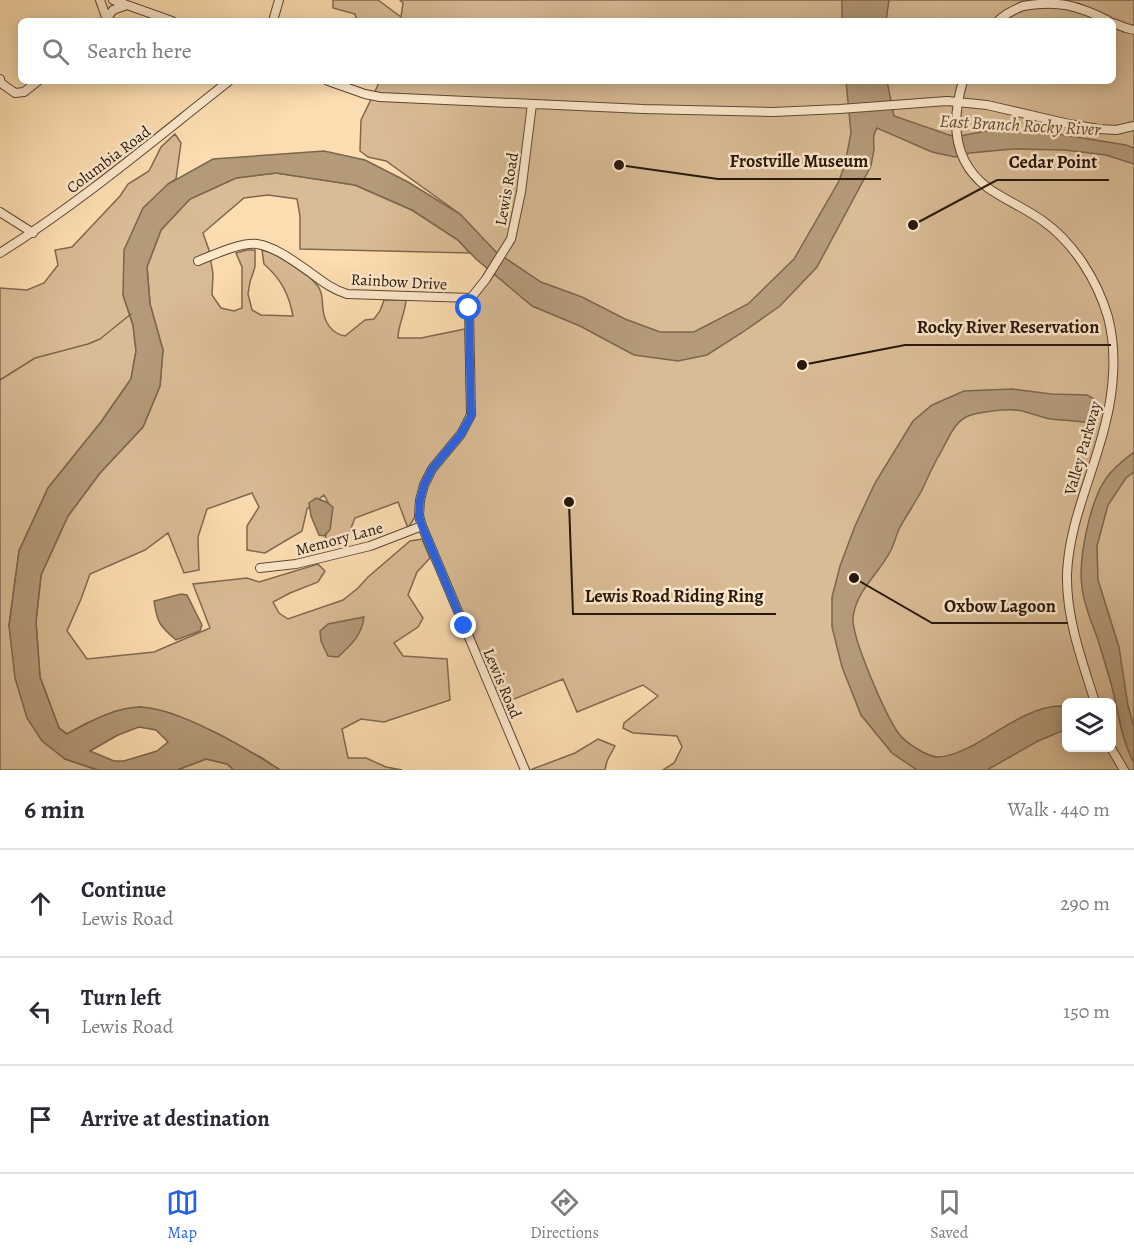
<!DOCTYPE html>
<meta charset="utf-8">
<style>
:root{--surface:#fff;--page:#f7f7f7;--text:#2b2b33;--muted:#7c7c81;--line:#e1e1e2;--accent:#2563eb}
body{margin:0;font-family:Alegreya,serif;background:var(--page);color:var(--text)}
.controls{position:absolute;right:18px;bottom:18px;display:grid;overflow:hidden;border-radius:9px;box-shadow:0 3px 15px #0003}
.controls button{width:54px;height:54px;display:grid;place-items:center;padding:0;border:0;border-bottom:2px solid var(--line);background:var(--surface);color:var(--text);font:30px sans-serif}
.stop{position:absolute;width:18px;height:18px;margin:-14px;border:4px solid #2563eb;border-radius:50%;background:#fff}
.stop.end{background:#2563eb;border-color:#fff;box-shadow:0 2px 6px #0008}
.list{margin:0;padding:0;list-style:none}
h2{display:flex;justify-content:space-between;align-items:center;height:78px;margin:0;padding:0 24px;font-size:26px}
h2 small{font-size:20px;font-weight:400;color:var(--muted)}
.list li{display:grid;grid-template-columns:39px 1fr auto;gap:18px;align-items:center;box-sizing:border-box;height:108px;padding:0 24px;border-top:2px solid var(--line)}
.list b{display:block;font-size:22px;white-space:nowrap}
.list p{margin:0;font-size:20px;white-space:nowrap;color:var(--muted)}
.list em{font-size:20px;font-style:normal;color:var(--muted)}
.icon{flex:none;width:33px;height:33px;fill:none;stroke:currentColor;stroke-width:2;stroke-linecap:round;stroke-linejoin:round}
.map{position:relative;flex:none;width:1134px;height:770px;overflow:hidden}
.search{position:absolute;background:var(--surface);box-shadow:0 3px 15px #0003;left:18px;right:18px;top:18px;height:66px;display:flex;align-items:center;gap:15px;box-sizing:border-box;padding:0 21px;border-radius:9px;color:var(--muted);font-size:22px}
.sheet{height:402px;background:var(--surface)}
nav{display:flex;justify-content:space-around;align-items:center;box-sizing:border-box;height:84px;border-top:2px solid var(--line);background:var(--surface);font-size:16px;color:var(--muted)}
nav a{display:grid;justify-items:center;gap:3px}
nav .on{color:var(--accent)}
.map>svg:first-child{display:block}
.green{fill:#d9bb95;stroke:#806950;stroke-width:1.5;fill-rule:evenodd}
.water{fill:#b49a79;stroke:#7c664d;stroke-width:1.5;fill-rule:evenodd}
.lines{fill:none;stroke-linecap:round;stroke-linejoin:round}
.stream{stroke:#7c664d;stroke-width:1.5}
.minor-casing{stroke:#5c4835;stroke-width:10}
.minor{stroke:#fee9cc;stroke-width:8}
.route{stroke:#2563eb;stroke-width:8}
.labels{text-anchor:middle;stroke-width:5;stroke-linejoin:round;paint-order:stroke}
.street-label{font-size:16px;fill:#27170c;stroke:#fee9cc}
.water-label{font-size:18px;font-style:italic;fill:#5f4b38;stroke:#fee9cc}
.leader{fill:none;stroke:#27170c;stroke-width:2}
.callout-dot{fill:#27170c;stroke:#fee9cc;stroke-width:2}
.callout-label{font-size:18px;text-anchor:middle;font-weight:bold;fill:#27170c;stroke:#fee9cc;stroke-width:5;stroke-linejoin:round;paint-order:stroke}
</style>
<div class="map">
<svg width="1134" height="770" viewBox="0 0 1134 770">
<rect width="100%" height="100%" fill="#fdddb1"/>
<filter id="stains"><feTurbulence type="fractalNoise" baseFrequency=".00333" numOctaves="4"/><feColorMatrix values="0 0 0 0 .2 0 0 0 0 .09 0 0 0 0 .02 0 0 0 .5 -.17"/></filter>
<radialGradient id="worn" r=".72"><stop offset=".6" stop-color="#630" stop-opacity="0"/><stop offset="1" stop-color="#630" stop-opacity=".3"/></radialGradient>
<path class="green" d="M333 0H378L401 17 403 3 400 0H1134V770H663L674 763 682 747 677 736 633 733 623 728 624 723 658 696 643 685 577 712 563 679 497 706 419 518 425 478 473 418 468 310 500 257 460 214 386 161 368 157 360 151 361 120 380 81H1113V21H357L355 14 333 8ZM1066 702H1112V748H1066Z
M175 134 181 143 176 179 168 184 123 295 133 325 136 351 131 379 101 422 48 488 19 551 9 626 65 759 98 770H0V288L27 290 44 283 58 265 55 250 72 247 120 196 128 184 149 171 161 147Z
M276 173 355 185 412 210 458 240 470 253 300 249V216L297 199 268 195 244 198 203 233 209 250 213 274 212 295 221 308 234 311 242 308V267L236 253 247 250H255V267L250 282 248 294 252 310 261 315 293 316C289 294 281 279 264 264L262 250C276 253 315 277 320 290 323 296 322 303 323 309 324 322 332 334 345 336L365 320 374 319 380 311 384 300H406C405 314 398 325 398 338H421L465 329 467 413 458 433 423 477 415 517 408 528 398 502 355 518 349 533 338 544 324 545 331 508 324 495 307 509 302 531 265 553 247 550V526L259 507 252 493 207 509 198 537 199 570 184 573 168 533 145 550 90 574 81 599 67 631 87 659 154 652 210 628 193 584 247 578 259 582 318 564 325 571 318 582 290 593 273 602 279 613 288 619 343 600 358 588 368 577 410 541 422 539 430 558 417 572 408 595 423 618 418 627 394 643 403 656 447 659 450 700 384 722 361 719 342 729 348 758H366L386 767 402 770H280L262 758 216 733 170 713 140 707 116 711 85 724 67 734 59 728 40 677 36 622 41 575 68 516 100 473 143 427 160 386 163 350 150 304 147 267 161 230 190 199 236 178Z
M598 739 615 746 607 761 605 770H530L575 753Z
M206 759 227 764 234 770H177Z"/>
<path class="water" d="M842 0H889L886 21H842Z
M846 81H887L894 116 955 137 991 130H1033L1126 145 1134 148V164L1106 155 1065 150 1013 149 970 153 955 157 932 152 877 128C872 136 874 141 874 149 873 155 872 161 871 166L817 267 780 306 743 332 707 355 678 361 634 355 580 326 532 306 476 259 458 240 412 210 355 185 276 173 236 178 190 199 161 230 147 267 150 304 163 350 160 386 143 427 100 473 68 516 41 575 36 622 40 677 59 728 67 734C89 722 115 707 141 707 180 709 246 748 280 770H234L227 764 206 759 177 770H98L65 759 42 741 27 718 15 678 9 626 19 551 48 488 101 422 131 379 136 351 133 325 123 295 124 250 143 208 168 184 213 159 324 151 365 160 408 182 460 214 496 252 541 282 582 297 625 319 660 332H694L748 304 794 259 839 181 845 164 851 133ZM139 727 156 730 168 742 157 751 124 761H114L90 751 118 735Z
M1012 389 1052 394 1087 395 1096 400 1097 413 1091 422C1085 423 1080 421 1073 421 1066 420 1058 420 1051 419 1039 417 1027 411 1015 410 1005 409 976 412 966 417 952 424 946 445 938 457 932 468 927 479 922 490 915 503 906 516 899 529 896 536 894 544 891 550 879 574 857 589 853 617 851 637 886 716 899 734 906 743 926 756 937 757 950 757 961 751 972 746 998 732 1032 705 1062 706 1066 717 1067 721 1062 731L1038 741 987 770H917L892 753 861 715 842 667 832 627V597L840 566 855 526 875 483 913 421 932 405 964 391Z
M1134 452V472L1126 478 1108 505 1097 546 1098 580 1119 647 1128 706 1134 727V763C1120 738 1118 707 1110 680 1106 666 1102 653 1098 640 1092 623 1084 606 1082 587 1078 559 1090 500 1107 477 1114 467 1125 459 1134 452Z
M316 498 326 502 333 507 330 530 324 536 319 535 311 516 309 503Z
M181 594 187 595 202 625 200 631 176 640C160 626 157 623 154 601Z
M364 617C362 635 351 645 338 657L328 656 321 641 320 631 328 624Z"/>
<g class="lines">
<path class="stream" d="M0 380 35 358 88 344 100 339 131 314"/>
<g class="minor-casing">
<path id="minor" d="M100 0 106 17
M113 0 172 21
M105 21 113 10 127 5
M273 21 279 0
M998 21C1005 14 1013 10 1023 6 1058 0 1077 5 1109 21
M1113 23 1126 28 1134 30
M0 79 1 83 15 93 24 92 38 81
M328 81 365 94 380 97 643 109 773 112 840 109 947 101 987 105 1069 124 1099 129 1116 130 1134 126
M963 81C951 121 952 161 988 188 1005 200 1025 208 1043 221 1074 243 1097 280 1108 317 1117 351 1114 391 1105 425 1093 475 1069 522 1067 574 1066 618 1082 661 1095 702
M0 212 33 233
M0 253C81 202 154 140 229 81
M198 261C213 255 241 242 257 244 276 247 295 262 311 273 323 282 332 289 347 294L471 298
M260 568 296 564 370 546 422 526
M1111 748 1124 770
M525 770 422 526 419 516 420 500 424 485 432 469 461 434 471 415 469 308 471 298 486 279 511 239 521 192 532 104"/>
</g>
<use href="#minor" class="minor"/>
</g>
<g class="lines">
<path class="route" d="M464 626 422 526 419 516 420 500 424 485 432 469 461 434 471 416 469 308"/>
</g>
<g class="labels">
<g class="street-label">
<text transform="translate(108 159) rotate(-37)" y="6">Columbia Road</text>
<text transform="translate(506 189) rotate(-80)" y="6">Lewis Road</text>
<text transform="translate(399 281) rotate(3)" y="6">Rainbow Drive</text>
<text transform="translate(1082 448) rotate(-74)" y="6">Valley Parkway</text>
<text transform="translate(339 538) rotate(-15)" y="6">Memory Lane</text>
<text transform="translate(503 683) rotate(67)" y="6">Lewis Road</text>
</g>
<g class="water-label">
<text transform="translate(1020 125) rotate(3)" y="6">East Branch Rocky River</text>
</g>
</g>
<path class="leader" d="M619 165L718 179H881M913 225L997 180H1109M802 365L905 345H1111M569 502L573 614H776M854 578L932 623H1068"/>
<g class="callout-dot">
<circle cx="619" cy="165" r="6"/>
<circle cx="913" cy="225" r="6"/>
<circle cx="802" cy="365" r="6"/>
<circle cx="569" cy="502" r="6"/>
<circle cx="854" cy="578" r="6"/>
</g>
<g class="callout-label">
<text x="799" y="167">Frostville Museum</text>
<text x="1053" y="168">Cedar Point</text>
<text x="1008" y="333">Rocky River Reservation</text>
<text x="674" y="602">Lewis Road Riding Ring</text>
<text x="1000" y="612">Oxbow Lagoon</text>
</g>
<rect width="100%" height="100%" filter="url(#stains)"/>
<rect width="100%" height="100%" fill="url(#worn)"/>
</svg>
<div class="controls">
<button><svg class="icon" aria-label="layers" viewBox="0 0 24 24"><path d="M12 4l9 5-9 5-9-5zM3 14l9 5 9-5"/></svg></button>
</div>
<div class="stop" style="left:469px;top:308px"></div>
<div class="stop end" style="left:464px;top:626px"></div>
<div class="search"><svg class="icon" aria-label="search" viewBox="0 0 24 24"><circle cx="10" cy="10" r="6"/><path d="M15 15l6 6"/></svg>Search here</div>
</div>
<section class="sheet">
<h2>6 min<small>Walk · 440 m</small></h2>
<ul class="list">
<li><svg class="icon" aria-label="ahead" viewBox="0 0 24 24"><path d="M12 20V5M6 11l6-6 6 6"/></svg><div><b>Continue</b><p>Lewis Road</p></div><em>290 m</em></li>
<li><svg class="icon" aria-label="left" viewBox="0 0 24 24"><path d="M17 20v-9H6M10 6l-5 5 5 5"/></svg><div><b>Turn left</b><p>Lewis Road</p></div><em>150 m</em></li>
<li><svg class="icon" aria-label="arrive" viewBox="0 0 24 24"><path d="M6 21V4h12l-3 4 3 4H6"/></svg><div><b>Arrive at destination</b></div></li>
</ul>
</section>
<nav>
<a class="on"><svg class="icon" aria-label="map" viewBox="0 0 24 24"><path d="M3 6l6-2 6 2 6-2v14l-6 2-6-2-6 2zM9 4v14M15 6v14"/></svg>Map</a>
<a><svg class="icon" aria-label="directions" viewBox="0 0 24 24"><path d="M12 3l9 9-9 9-9-9zM9 14v-3h6M13 9l2 2-2 2"/></svg>Directions</a>
<a><svg class="icon" aria-label="saved" viewBox="0 0 24 24"><path d="M7 4h10v16l-5-4-5 4z"/></svg>Saved</a>
</nav>
